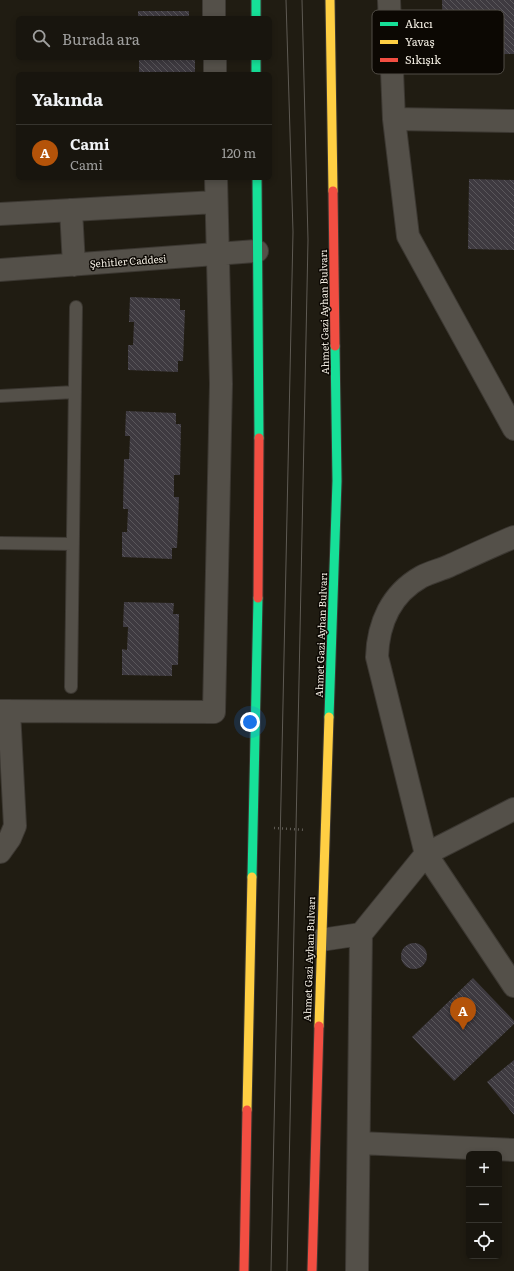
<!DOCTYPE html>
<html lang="tr">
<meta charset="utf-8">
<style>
:root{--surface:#18150e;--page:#25221c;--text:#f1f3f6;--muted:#9f9f9e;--line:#36342e;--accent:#b45309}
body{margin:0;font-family:Literata,serif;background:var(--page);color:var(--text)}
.controls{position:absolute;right:12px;bottom:12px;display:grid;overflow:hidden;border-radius:6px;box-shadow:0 2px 6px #0003}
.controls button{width:36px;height:36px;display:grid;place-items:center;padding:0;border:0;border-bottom:1px solid var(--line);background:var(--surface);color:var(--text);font:20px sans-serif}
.you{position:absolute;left:250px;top:722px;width:14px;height:14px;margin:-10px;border:3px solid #fff;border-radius:50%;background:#1a73e8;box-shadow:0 0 0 6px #1a73e833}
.badge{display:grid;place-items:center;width:26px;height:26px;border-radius:50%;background:var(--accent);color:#fff;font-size:13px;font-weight:700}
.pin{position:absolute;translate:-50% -33px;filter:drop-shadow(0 1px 2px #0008)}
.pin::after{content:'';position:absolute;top:21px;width:14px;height:12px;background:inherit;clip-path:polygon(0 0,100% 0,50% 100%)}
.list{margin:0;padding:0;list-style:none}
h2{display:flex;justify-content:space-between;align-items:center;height:52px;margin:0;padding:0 16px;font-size:17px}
h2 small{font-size:13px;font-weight:400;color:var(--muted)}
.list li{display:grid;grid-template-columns:26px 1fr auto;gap:12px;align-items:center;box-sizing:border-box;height:56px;padding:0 16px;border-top:1px solid var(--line)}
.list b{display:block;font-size:15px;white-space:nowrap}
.list p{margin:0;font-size:13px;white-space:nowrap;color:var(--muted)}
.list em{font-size:13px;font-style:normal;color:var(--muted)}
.icon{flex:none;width:22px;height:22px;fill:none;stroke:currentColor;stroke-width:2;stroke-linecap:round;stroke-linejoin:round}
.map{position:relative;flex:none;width:514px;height:1271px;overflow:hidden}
.search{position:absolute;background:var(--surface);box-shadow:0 2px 6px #0003;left:16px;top:16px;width:256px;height:44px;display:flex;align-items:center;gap:10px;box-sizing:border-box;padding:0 14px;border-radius:6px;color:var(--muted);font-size:15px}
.panel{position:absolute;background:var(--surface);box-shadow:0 2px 6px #0003;left:16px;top:72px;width:256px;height:108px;border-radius:6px}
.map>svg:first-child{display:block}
.building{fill:url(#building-back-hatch)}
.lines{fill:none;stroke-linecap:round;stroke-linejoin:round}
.lane-casing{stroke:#3c3832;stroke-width:14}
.street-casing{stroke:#3c3832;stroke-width:24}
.fast-casing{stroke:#3c3832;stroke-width:11}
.slow-casing{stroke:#3c3832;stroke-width:11}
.jam-casing{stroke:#3c3832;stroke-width:11}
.path{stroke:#605d56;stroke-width:2.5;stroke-dasharray:1 3;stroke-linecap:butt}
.lane{stroke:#545049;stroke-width:12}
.street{stroke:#545049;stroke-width:22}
.fast{stroke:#16e098;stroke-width:9}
.slow{stroke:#ffcf43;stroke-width:9}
.jam{stroke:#f24e42;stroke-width:9}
.tram{stroke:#5e5a53;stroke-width:1}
.labels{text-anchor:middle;stroke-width:3;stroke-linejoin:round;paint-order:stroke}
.street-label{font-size:10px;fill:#f3eee3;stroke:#0c0803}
.key{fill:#0c0803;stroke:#514d46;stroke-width:1}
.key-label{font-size:11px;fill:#f3eee3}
</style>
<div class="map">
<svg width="514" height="1271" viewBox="0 0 514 1271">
<defs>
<pattern id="building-back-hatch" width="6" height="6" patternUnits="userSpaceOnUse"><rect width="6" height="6" fill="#3e3a40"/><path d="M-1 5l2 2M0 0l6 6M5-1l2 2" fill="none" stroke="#5a575b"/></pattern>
</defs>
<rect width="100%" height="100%" fill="#201c12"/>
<path class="building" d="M442 0H514V54L443 55Z
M138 11H189V18H138Z
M144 58H195V73H189V74H139V59H144Z
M469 179 514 180V250L468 249Z
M130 297 180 299V310H185L183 361H178V372L128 370V345H133L134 322H129Z
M126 411 176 413V424H181L180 475H174V497H179L177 548H172V559L122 557V532H127L128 509H123L124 459H129L130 436H125Z
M124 602 174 603 173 614H179L178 665H172V676L122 675V649L127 650 128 627H123Z
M401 956a13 13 0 1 1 26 0a13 13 0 1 1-26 0Z
M473 978 514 1021V1024L454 1081 412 1037Z
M514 1060V1115L487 1082Z"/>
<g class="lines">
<g class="lane-casing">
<path id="lane" d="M0 396 75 392
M0 543 73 544
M71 687 76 307"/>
</g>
<g class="street-casing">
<path id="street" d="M214 0V18
M389 0 394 119 408 236 514 429
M215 58V74
M394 119 514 121
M71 210 74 265
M0 214 216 202
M0 270 257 251
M514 537C492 546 471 556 449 566 440 570 430 572 421 577 391 594 378 624 377 657L426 854 514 986
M0 711 214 712 221 384 216 178
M0 852 10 838 15 826 9 711
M321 940 361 934
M359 1143 514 1150
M357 1271 361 934 426 854 514 809"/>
</g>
<g class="fast-casing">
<path id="fast" d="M256 0V18
M256 58V74
M257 178 259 438
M329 717 337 481 335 346
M252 877 258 598"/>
</g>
<g class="slow-casing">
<path id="slow" d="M330 0 333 191
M319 1026 329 717
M247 1110 252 877"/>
</g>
<g class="jam-casing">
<path id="jam" d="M333 191 335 346
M258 598 259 438
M244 1271 247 1110
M312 1271 319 1026"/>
</g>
<path class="path" d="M274 828 305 830"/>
<use href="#lane" class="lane"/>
<use href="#street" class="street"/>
<use href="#fast" class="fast"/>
<use href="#slow" class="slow"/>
<use href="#jam" class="jam"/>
<path class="tram" d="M271 1271 293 232 286 0
M287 1271 308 240 302 0"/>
</g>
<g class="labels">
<g class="street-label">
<text transform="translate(128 261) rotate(-4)" y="4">Şehitler Caddesi</text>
<text transform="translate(324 312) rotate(-91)" y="4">Ahmet Gazi Ayhan Bulvarı</text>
<text transform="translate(321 635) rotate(-88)" y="4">Ahmet Gazi Ayhan Bulvarı</text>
<text transform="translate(309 959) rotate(-88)" y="4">Ahmet Gazi Ayhan Bulvarı</text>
</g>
</g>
<rect x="372" y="10" width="132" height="64" rx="6" class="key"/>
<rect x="380" y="22" width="18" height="4" fill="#16e098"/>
<rect x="380" y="40" width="18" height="4" fill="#ffcf43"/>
<rect x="380" y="58" width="18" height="4" fill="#f24e42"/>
<g class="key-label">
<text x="405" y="28">Akıcı</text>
<text x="405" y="46">Yavaş</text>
<text x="405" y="64">Sıkışık</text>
</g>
</svg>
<div class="controls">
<button>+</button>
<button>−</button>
<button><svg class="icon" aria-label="locate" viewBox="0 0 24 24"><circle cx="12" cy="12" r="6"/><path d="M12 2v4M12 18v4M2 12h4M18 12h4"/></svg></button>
</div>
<div class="you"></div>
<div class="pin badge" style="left:463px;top:1030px">A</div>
<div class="search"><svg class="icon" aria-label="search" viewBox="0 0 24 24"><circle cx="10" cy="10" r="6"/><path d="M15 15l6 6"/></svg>Burada ara</div>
<section class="panel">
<h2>Yakında<small></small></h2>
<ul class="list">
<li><span class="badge">A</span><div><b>Cami</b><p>Cami</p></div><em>120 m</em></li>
</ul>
</section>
</div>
